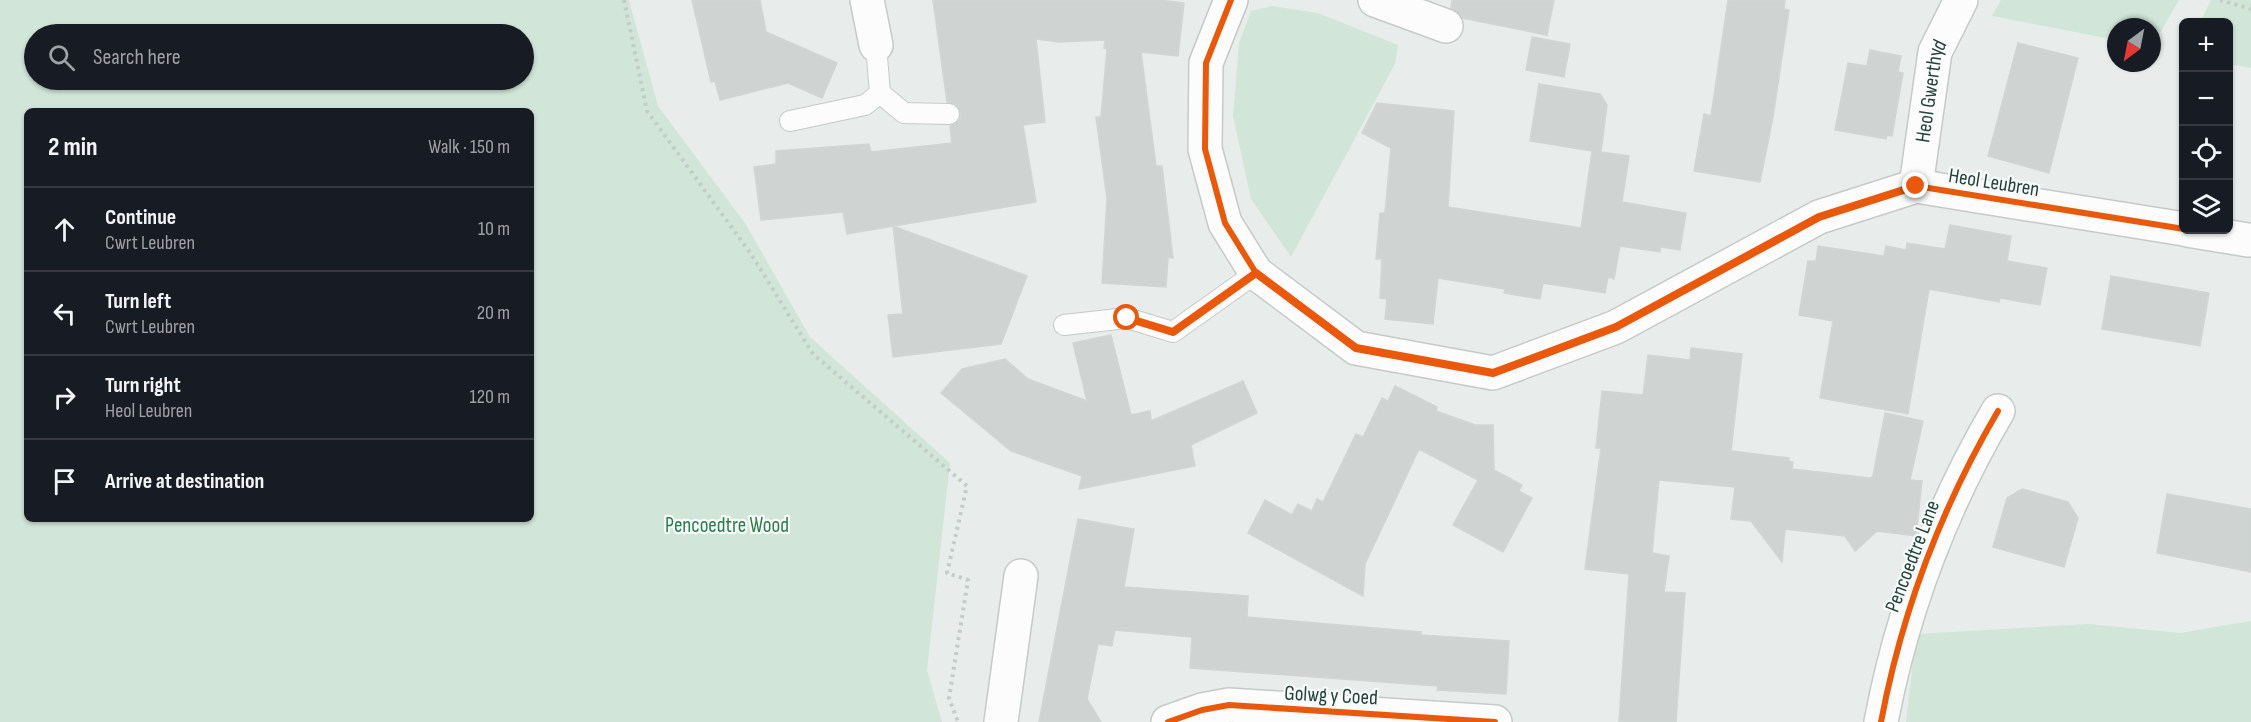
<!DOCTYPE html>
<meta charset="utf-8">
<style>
:root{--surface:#171b24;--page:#242831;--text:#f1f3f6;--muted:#9ea1a6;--line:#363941}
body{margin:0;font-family:"Sofia Sans Condensed",sans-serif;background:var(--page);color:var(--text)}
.controls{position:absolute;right:18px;top:18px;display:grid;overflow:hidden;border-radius:9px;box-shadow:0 2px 4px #0004}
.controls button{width:54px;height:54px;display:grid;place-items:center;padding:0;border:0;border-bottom:2px solid var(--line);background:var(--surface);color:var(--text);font:30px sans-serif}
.compass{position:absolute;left:2107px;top:18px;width:54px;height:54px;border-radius:50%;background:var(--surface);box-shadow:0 2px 4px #0004;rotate:212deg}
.stop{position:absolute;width:18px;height:18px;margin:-14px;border:4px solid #ea580c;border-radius:50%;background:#fff}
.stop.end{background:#ea580c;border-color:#fff;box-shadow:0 2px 6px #0008}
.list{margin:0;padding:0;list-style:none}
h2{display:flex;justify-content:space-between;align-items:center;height:78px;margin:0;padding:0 24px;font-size:26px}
h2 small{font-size:20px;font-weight:400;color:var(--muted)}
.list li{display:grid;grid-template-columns:39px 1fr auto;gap:18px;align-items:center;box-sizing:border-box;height:84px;padding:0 24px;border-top:2px solid var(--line)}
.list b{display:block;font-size:22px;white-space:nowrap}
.list p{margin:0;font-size:20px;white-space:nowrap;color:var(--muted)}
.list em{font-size:20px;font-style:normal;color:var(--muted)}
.icon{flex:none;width:33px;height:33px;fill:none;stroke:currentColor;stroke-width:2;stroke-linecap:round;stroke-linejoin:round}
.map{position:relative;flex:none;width:2251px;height:722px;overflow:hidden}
.search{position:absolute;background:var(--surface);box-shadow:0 2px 4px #0004;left:24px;top:24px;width:510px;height:66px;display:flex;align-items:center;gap:15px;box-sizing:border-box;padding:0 21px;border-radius:33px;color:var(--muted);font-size:22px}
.panel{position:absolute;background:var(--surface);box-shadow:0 2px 4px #0004;left:24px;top:108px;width:510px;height:414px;border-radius:9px}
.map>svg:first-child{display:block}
.green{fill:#d1e6d8;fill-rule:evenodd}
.building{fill:#cfd4d2;stroke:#d1d6d4;stroke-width:1.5}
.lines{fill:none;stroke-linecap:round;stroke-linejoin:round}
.lane-casing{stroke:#c5cac8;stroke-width:22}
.street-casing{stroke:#c5cac8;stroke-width:36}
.path{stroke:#c3ccca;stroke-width:4;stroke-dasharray:3 4.5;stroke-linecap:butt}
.lane{stroke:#fcfcfc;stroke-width:20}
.street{stroke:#fcfcfc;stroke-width:33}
.cycleway-casing{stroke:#f7fbf9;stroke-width:10}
.cycleway{stroke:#e8590c;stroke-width:6}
.route{stroke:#ea580c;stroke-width:8}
.labels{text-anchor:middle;stroke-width:4.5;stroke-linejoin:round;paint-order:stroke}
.street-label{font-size:21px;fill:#24423a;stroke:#f7fbf9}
.park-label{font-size:21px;fill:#2d7a4b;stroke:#f7fbf9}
</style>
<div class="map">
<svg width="2251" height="722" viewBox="0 0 2251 722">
<rect width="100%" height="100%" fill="#e8edeb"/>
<path class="green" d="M0 0H629L658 106 745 223 810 337 950 463 927 670 942 722H0ZM34 34H524V80H34ZM27 111H531V519H27Z
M2001 0H2179L2152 47V27H2116V40L1992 16Z
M2211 0H2251V68L2229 64 2228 22H2200Z
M1272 6 1318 13 1398 45 1395 64 1291 257 1251 199 1233 116 1239 43 1251 11Z
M2251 621V722H1906L1916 634 2088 624 2180 633Z"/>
<path class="building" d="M692 0H760L766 32 837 63 822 98 788 83 720 100 715 81 711 82Z
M933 0H1159L1184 3 1178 56 1141 52 1156 166H1162L1173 258 1168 257 1166 287 1102 283 1107 199 1096 117H1101L1107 49 1104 48 1105 40 1059 42 1036 39 1045 122 1023 125 1036 202 847 234 843 212 761 220 754 167 776 164V151L869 144 871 152 952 143 950 126 959 121 961 114 956 104 947 102Z
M1452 0H1554L1547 35 1462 18 1451 8Z
M1728 0H1785L1784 9 1789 10 1773 117 1760 182 1694 171 1704 114 1711 116Z
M1532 37 1570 44 1564 77 1526 70Z
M2018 43 2078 58 2049 173 1988 156Z
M1870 50 1901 56 1898 72 1903 73 1892 136 1887 135 1886 139 1835 130 1848 63 1867 66Z
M1539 84 1600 94 1607 105 1601 152 1629 156 1622 202 1686 213 1680 250 1661 247 1660 252 1620 246 1614 279 1608 277 1605 293 1543 283 1540 299 1504 293 1505 289 1438 278 1433 324 1385 319 1387 299 1380 298 1382 259H1376L1380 213H1385L1391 148 1362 133 1377 103 1454 111 1448 207 1581 228 1592 151 1530 141Z
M1950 225 2011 236 2007 261 2047 268 2040 305 2000 298 1999 302 1929 289 1908 414 1820 398 1833 321 1799 315 1808 261H1816L1818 246 1884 256 1886 246 1906 250 1907 243 1945 249Z
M893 226 1027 276 1001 344 893 357 888 315 903 314Z
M2111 276 2209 293 2200 346 2102 329Z
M1111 335 1131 415 1150 411 1151 421 1243 381 1257 413 1191 445 1195 466 1079 489 1082 476 1011 451 941 393 962 369 1005 359 1028 379 1087 401 1073 343Z
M1691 348 1742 354 1731 451 1789 458 1788 461 1793 462 1792 469 1870 478 1873 476 1885 413 1923 421 1910 480 1922 481 1916 536 1877 531 1855 551 1845 536 1785 529 1782 562 1751 521 1731 519 1735 487 1659 480 1652 553 1669 556 1664 592 1685 593 1676 722H1619L1629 574 1585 569 1601 448H1596L1602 391 1643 395 1648 355 1690 360Z
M1395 386 1437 407 1436 411 1475 425H1493L1494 470 1522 485 1519 491 1532 498 1503 552 1453 525 1478 480 1419 449 1365 564 1363 596 1248 533 1265 500 1292 515 1298 504 1312 511 1317 499 1323 502 1356 434 1363 437 1382 398 1388 401Z
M2022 489 2068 502 2078 518 2064 567 1993 547 2007 498Z
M2167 494 2251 509V572L2157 553Z
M1078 519 1134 529 1124 587 1248 596 1247 617 1421 632V635L1509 641 1506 694 1437 690 1438 686 1190 668 1192 637 1115 630 1112 646 1098 644 1087 699 1101 722H1039Z"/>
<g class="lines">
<g class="lane-casing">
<path id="lane" d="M880 93 904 113 949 114
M790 121 865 105 880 93 876 45
M1064 325 1127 318 1173 332 1256 273"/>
</g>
<g class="street-casing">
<g id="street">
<path d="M867 0 876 45"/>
<path d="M1231 0 1206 63 1205 149 1225 223 1256 273 1356 348 1493 373 1616 327 1819 217 1916 186 2184 229"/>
<path d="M1375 0 1446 26"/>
<path id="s1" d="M1916 186 1935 52 1961 0"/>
<path d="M2187 230 2248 240"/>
<path d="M1001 722 1021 576"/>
<path d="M1168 722 1202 710 1229 705 1495 722"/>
<path d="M1881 722C1902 611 1941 508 1998 411"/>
</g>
</g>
<path class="path" d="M624 0 647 111 751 254 813 354 967 486 947 573 968 580 949 698 958 722
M2220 0 2251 9"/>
<use href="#lane" class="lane"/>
<use href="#street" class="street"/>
<g class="cycleway-casing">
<path id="cycleway" d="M1231 0 1206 63 1205 149 1225 223 1256 273 1356 348 1493 373 1616 327 1819 217 1916 186 2184 229
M1168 722 1202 710 1229 705 1495 722
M1881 722C1902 611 1941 508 1998 411"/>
</g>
<use href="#cycleway" class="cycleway"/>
</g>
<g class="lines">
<path class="route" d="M1127 318 1173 332 1256 273 1356 348 1493 373 1616 327 1819 217 1916 186"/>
</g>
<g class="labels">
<g class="street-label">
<text dy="7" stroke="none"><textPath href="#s1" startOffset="96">Heol Gwerthyd</textPath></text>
<text transform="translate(1994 182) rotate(9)" y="7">Heol Leubren</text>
<text transform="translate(1912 556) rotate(-69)" y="7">Pencoedtre Lane</text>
<text transform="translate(1331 695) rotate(3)" y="7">Golwg y Coed</text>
</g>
<g class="park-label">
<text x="727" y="532">Pencoedtre Wood</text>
</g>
</g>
</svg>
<div class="controls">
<button>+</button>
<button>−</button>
<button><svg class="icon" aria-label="locate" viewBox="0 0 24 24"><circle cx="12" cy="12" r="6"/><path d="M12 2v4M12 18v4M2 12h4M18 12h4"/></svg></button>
<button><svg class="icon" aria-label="layers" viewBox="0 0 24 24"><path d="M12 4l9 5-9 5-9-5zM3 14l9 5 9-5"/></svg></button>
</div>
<svg class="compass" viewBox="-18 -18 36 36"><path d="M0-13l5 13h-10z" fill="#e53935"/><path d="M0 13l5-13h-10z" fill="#9ea1a6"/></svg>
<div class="stop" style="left:1127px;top:318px"></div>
<div class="stop end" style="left:1916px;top:186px"></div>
<div class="search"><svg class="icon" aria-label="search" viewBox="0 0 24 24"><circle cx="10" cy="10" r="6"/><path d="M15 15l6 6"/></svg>Search here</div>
<section class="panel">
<h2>2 min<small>Walk · 150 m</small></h2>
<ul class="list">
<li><svg class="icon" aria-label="ahead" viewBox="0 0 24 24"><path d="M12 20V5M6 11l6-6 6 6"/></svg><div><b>Continue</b><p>Cwrt Leubren</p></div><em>10 m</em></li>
<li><svg class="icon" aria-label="left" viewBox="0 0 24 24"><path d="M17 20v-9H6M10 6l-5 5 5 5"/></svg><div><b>Turn left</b><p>Cwrt Leubren</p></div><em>20 m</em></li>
<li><svg class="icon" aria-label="right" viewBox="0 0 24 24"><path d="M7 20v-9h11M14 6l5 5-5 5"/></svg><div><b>Turn right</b><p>Heol Leubren</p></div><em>120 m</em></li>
<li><svg class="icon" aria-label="arrive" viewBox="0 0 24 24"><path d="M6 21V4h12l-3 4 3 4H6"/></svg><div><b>Arrive at destination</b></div></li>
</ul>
</section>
</div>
